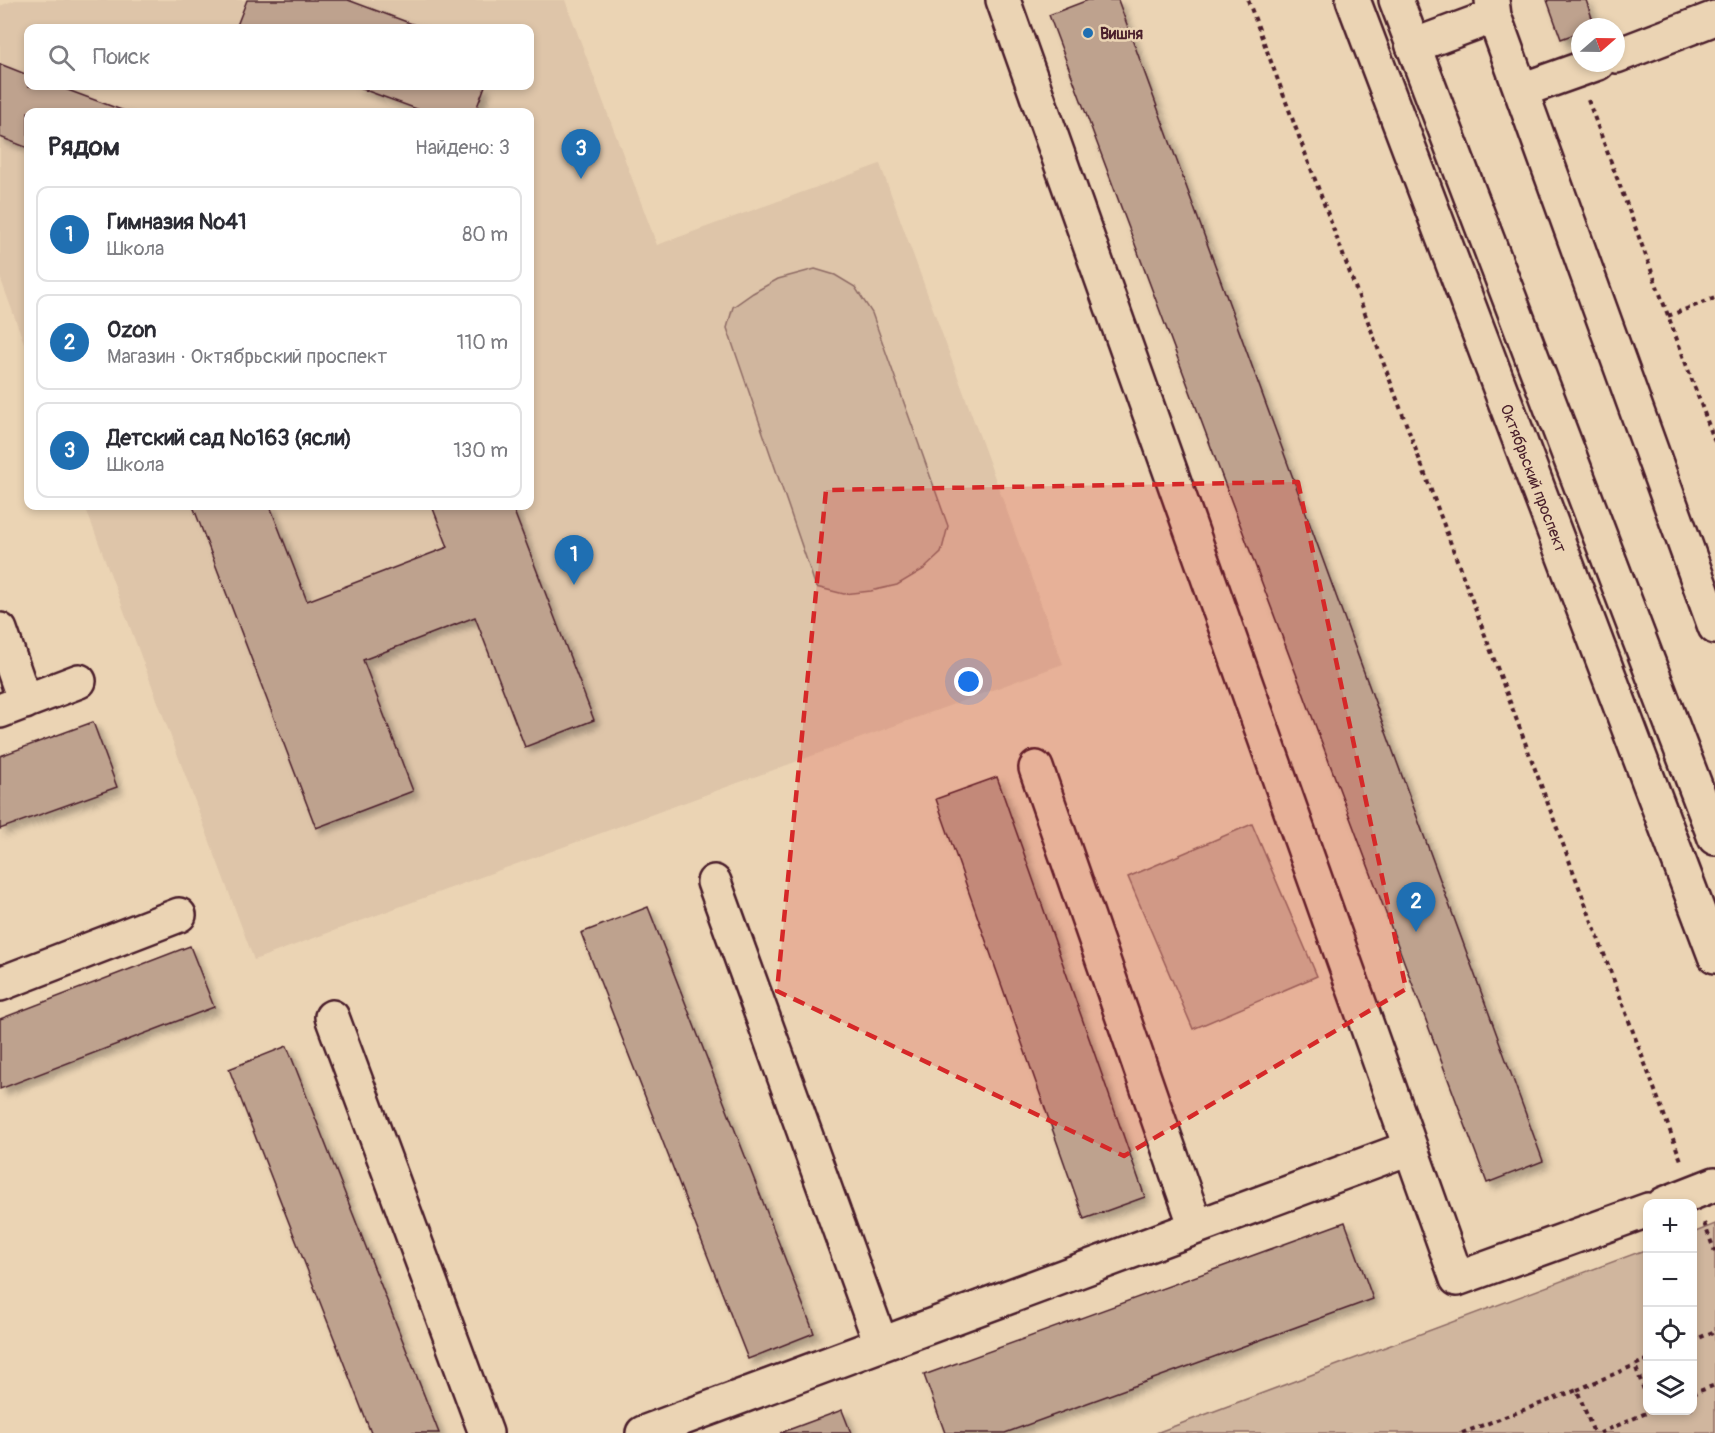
<!DOCTYPE html>
<html lang="ru">
<meta charset="utf-8">
<style>
:root{--surface:#fff;--page:#f2f2f3;--text:#2b2b33;--muted:#7c7c81;--line:#e1e1e2;--accent:#1f6fb2}
body{margin:0;font-family:Pangolin,sans-serif;background:var(--page);color:var(--text)}
.controls{position:absolute;right:18px;bottom:18px;display:grid;overflow:hidden;border-radius:12px;box-shadow:0 3px 9px #0003}
.controls button{width:54px;height:54px;display:grid;place-items:center;padding:0;border:0;border-bottom:2px solid var(--line);background:var(--surface);color:var(--text);font:30px sans-serif}
.compass{position:absolute;left:1571px;top:18px;width:54px;height:54px;border-radius:50%;background:var(--surface);box-shadow:0 3px 9px #0003;rotate:70deg}
.you{position:absolute;left:969px;top:682px;width:21px;height:21px;margin:-15px;border:4px solid #fff;border-radius:50%;background:#1a73e8;box-shadow:0 0 0 9px #1a73e833}
.badge{display:grid;place-items:center;width:39px;height:39px;border-radius:50%;background:var(--accent);color:#fff;font-size:20px;font-weight:700}
.pin{position:absolute;translate:-50% -50px;filter:drop-shadow(0 2px 3px #0008)}
.pin::after{content:'';position:absolute;top:32px;width:21px;height:18px;background:inherit;clip-path:polygon(0 0,100% 0,50% 100%)}
.list{margin:0;padding:0;list-style:none}
h2{display:flex;justify-content:space-between;align-items:center;height:78px;margin:0;padding:0 24px;font-size:26px}
h2 small{font-size:20px;font-weight:400;color:var(--muted)}
.list li{display:grid;grid-template-columns:39px 1fr auto;gap:18px;align-items:center;box-sizing:border-box;height:96px;margin:0 12px 12px;padding:0 12px;border:2px solid var(--line);border-radius:12px}
.list b{display:block;font-size:22px;white-space:nowrap}
.list p{margin:0;font-size:20px;white-space:nowrap;color:var(--muted)}
.list em{font-size:20px;font-style:normal;color:var(--muted)}
.icon{flex:none;width:33px;height:33px;fill:none;stroke:currentColor;stroke-width:2;stroke-linecap:round;stroke-linejoin:round}
.map{position:relative;flex:none;width:1715px;height:1433px;overflow:hidden}
.search{position:absolute;background:var(--surface);box-shadow:0 3px 9px #0003;left:24px;top:24px;width:510px;height:66px;display:flex;align-items:center;gap:15px;box-sizing:border-box;padding:0 21px;border-radius:12px;color:var(--muted);font-size:22px}
.panel{position:absolute;background:var(--surface);box-shadow:0 3px 9px #0003;left:24px;top:108px;width:510px;height:402px;border-radius:12px}
.map>svg:first-child{display:block}
.built{fill:#dec5a9;fill-rule:evenodd}
.green{fill:#d0b69e;stroke:#8d6a64;stroke-width:1.5}
.building{fill:#bea28e;stroke:#4a1f2b;stroke-width:1.5;filter:url(#shadow)}
.lines{fill:none;stroke-linecap:round;stroke-linejoin:round}
.minor-casing{stroke:#4a1f2b;stroke-width:38}
.major-casing{stroke:#4a1f2b;stroke-width:38}
.path{stroke:#4a1f2b;stroke-width:4;stroke-dasharray:4.5 4.5;stroke-linecap:butt}
.minor{stroke:#ebd4b4;stroke-width:33}
.major{stroke:#ebd4b4;stroke-width:33}
.marked{fill:#d62828;fill-opacity:0.2;stroke:#d62828;stroke-width:4.5;stroke-dasharray:12 8;stroke-linejoin:round}
.poi-dot{fill:#1f6fb2;stroke:#ebd4b4;stroke-width:2}
.labels{text-anchor:middle;stroke-width:5;stroke-linejoin:round;paint-order:stroke}
.poi-label{font-size:16px;font-weight:bold;fill:#4a1f2b;stroke:#ebd4b4;text-anchor:start}
.street-label{font-size:16px;fill:#4a1f2b;stroke:#ebd4b4}
</style>
<div class="map">
<svg width="1715" height="1433" viewBox="0 0 1715 1433">
<defs>
<filter id="shadow"><feDropShadow dx="5.5" dy="5.5" stdDeviation="3" flood-color="#0004"/></filter>
</defs>
<rect width="100%" height="100%" fill="#ebd4b4"/>
<filter id="ink" filterUnits="userSpaceOnUse"><feTurbulence type="fractalNoise" baseFrequency=".0167" numOctaves="2"/><feDisplacementMap in="SourceGraphic" scale="12" xChannelSelector="R" yChannelSelector="G"/><feConvolveMatrix kernelMatrix="1 2 1 2 8 2 1 2 1" color-interpolation-filters="sRGB"/></filter>
<g filter="url(#ink)">
<path class="built" d="M15 0H565L657 245 880 164 1063 664 254 960 85 506H530V112H28V354L0 277V6ZM28 28H530V86H28Z"/>
<path class="green" d="M815 269 835 275 855 287 872 313 948 526 941 553 924 569 897 585 871 591 844 594 816 587 727 328 733 307 753 293 778 279Z
M1252 824 1317 976 1193 1029 1128 877Z
M1715 1224V1433H1156L1647 1249 1648 1410H1692L1693 1233Z"/>
<path class="building" d="M247 0H348L423 28H236Z
M1088 0H1118L1543 1161 1487 1183 1049 15Z
M1547 0H1586L1595 27H1580V32L1561 39Z
M0 64 28 75V86H57L127 112H28V148L0 137Z
M354 86H485L475 112H425Z
M193 506H270L307 601 448 547 432 506H512L594 720 525 747 475 617 363 660 413 791 316 828Z
M93 722 117 787 0 829V756Z
M997 777 1145 1197 1084 1219 936 799Z
M648 907 814 1333 748 1359 581 933Z
M190 946 214 1007 0 1089V1019Z
M287 1046 439 1433H371L229 1069Z
M1345 1222 1373 1299 1005 1433H945L924 1375Z
M842 1410 851 1433H780Z"/>
<g class="lines">
<g class="minor-casing">
<path id="minor" d="M1003 0 1457 1279 1648 1210
M1492 0 1494 16 1715 627
M1413 46 1494 16
M1616 56 1715 18
M1522 90 1598 63
M0 630 25 702
M0 711 79 681
M1036 768 1196 1227
M714 882 881 1344
M0 984 179 915
M332 1017 486 1433
M1664 1204 1715 1184
M643 1433 1409 1148"/>
</g>
<g class="major-casing">
<path id="major" d="M1353 0 1715 956
M1396 0 1715 838"/>
</g>
<path class="path" d="M1248 0 1682 1163
M1588 100 1715 442
M1668 316 1715 298
M1704 1223 1715 1252
M1692 1341 1715 1331
M1648 1359 1635 1365 1648 1401
M1577 1390 1635 1365
M1692 1394 1715 1385
M1462 1433 1577 1390 1594 1433
M1600 1433 1651 1411"/>
<use href="#minor" class="minor"/>
<use href="#major" class="major"/>
</g>
</g>
<path class="marked" d="M1298 482 1406 989 1124 1156 777 991 826 490Z"/>
<circle class="poi-dot" cx="1088" cy="33" r="6"/>
<g class="labels">
<g class="poi-label">
<text x="1100" y="39">Вишня</text>
</g>
<g class="street-label">
<text transform="translate(1534 478) rotate(69)" y="6">Октябрьский проспект</text>
</g>
</g>
</svg>
<div class="controls">
<button>+</button>
<button>−</button>
<button><svg class="icon" aria-label="locate" viewBox="0 0 24 24"><circle cx="12" cy="12" r="6"/><path d="M12 2v4M12 18v4M2 12h4M18 12h4"/></svg></button>
<button><svg class="icon" aria-label="layers" viewBox="0 0 24 24"><path d="M12 4l9 5-9 5-9-5zM3 14l9 5 9-5"/></svg></button>
</div>
<svg class="compass" viewBox="-18 -18 36 36"><path d="M0-13l5 13h-10z" fill="#e53935"/><path d="M0 13l5-13h-10z" fill="#7c7c81"/></svg>
<div class="you"></div>
<div class="pin badge" style="left:574px;top:585px">1</div>
<div class="pin badge" style="left:1416px;top:932px">2</div>
<div class="pin badge" style="left:581px;top:179px">3</div>
<div class="search"><svg class="icon" aria-label="search" viewBox="0 0 24 24"><circle cx="10" cy="10" r="6"/><path d="M15 15l6 6"/></svg>Поиск</div>
<section class="panel">
<h2>Рядом<small>Найдено: 3</small></h2>
<ul class="list">
<li><span class="badge">1</span><div><b>Гимназия №41</b><p>Школа</p></div><em>80 m</em></li>
<li><span class="badge">2</span><div><b>Ozon</b><p>Магазин · Октябрьский проспект</p></div><em>110 m</em></li>
<li><span class="badge">3</span><div><b>Детский сад №163 (ясли)</b><p>Школа</p></div><em>130 m</em></li>
</ul>
</section>
</div>
